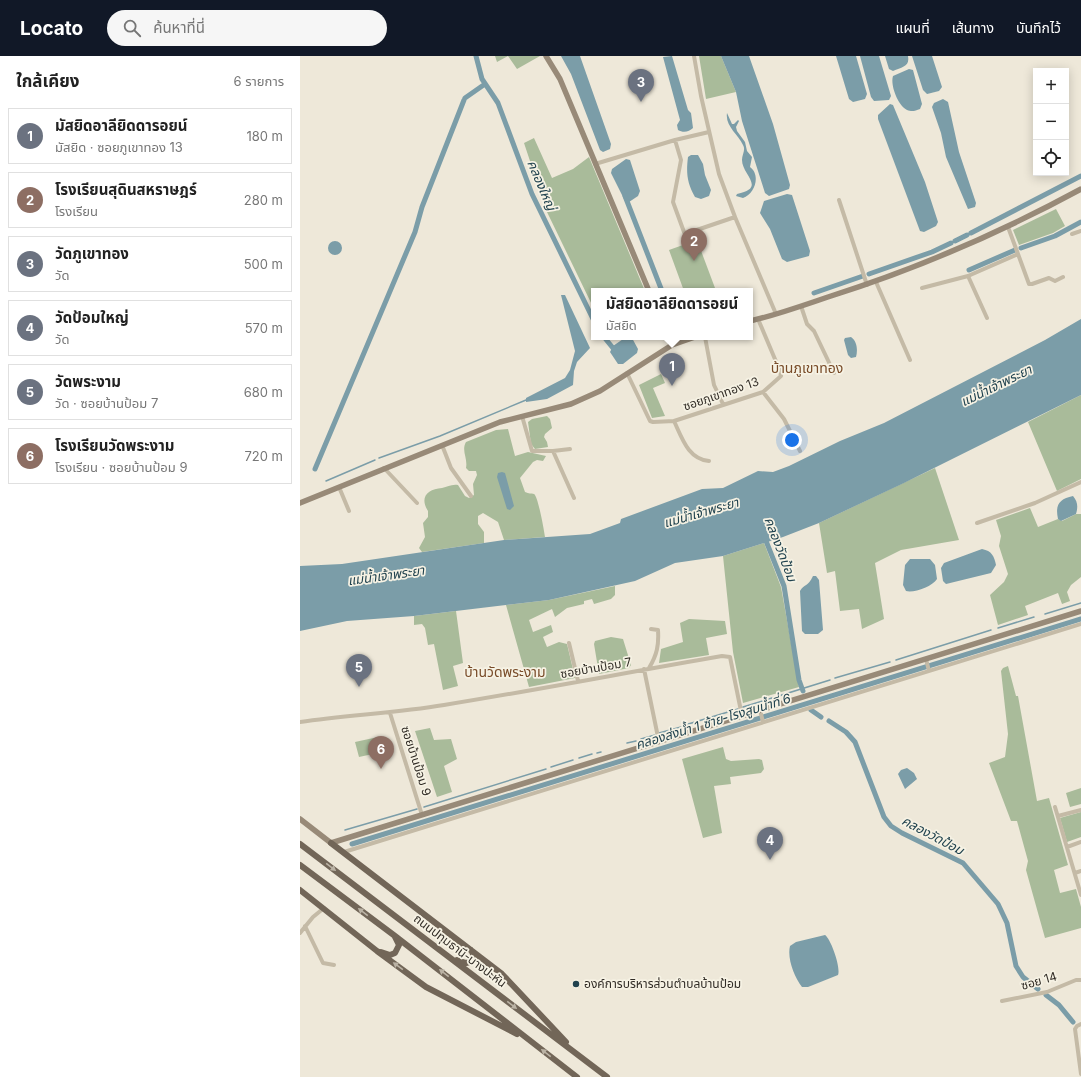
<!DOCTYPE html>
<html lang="th">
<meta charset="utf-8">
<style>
:root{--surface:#fff;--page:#f6f6f6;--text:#222;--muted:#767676;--line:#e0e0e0;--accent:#111827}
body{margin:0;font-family:Inter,"Noto Sans Thai",sans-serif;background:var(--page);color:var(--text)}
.controls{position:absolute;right:12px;top:12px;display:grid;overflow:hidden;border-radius:0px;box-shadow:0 2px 10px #0003}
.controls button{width:36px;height:36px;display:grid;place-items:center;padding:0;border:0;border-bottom:1px solid var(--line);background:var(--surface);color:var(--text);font:20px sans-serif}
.you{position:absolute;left:492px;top:384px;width:14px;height:14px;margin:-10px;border:3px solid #fff;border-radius:50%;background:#1a73e8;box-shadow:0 0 0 6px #1a73e833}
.badge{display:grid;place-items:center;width:26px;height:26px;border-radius:50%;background:var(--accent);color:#fff;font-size:13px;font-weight:700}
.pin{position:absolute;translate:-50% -33px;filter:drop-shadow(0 1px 2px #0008)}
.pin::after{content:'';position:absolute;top:21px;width:14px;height:12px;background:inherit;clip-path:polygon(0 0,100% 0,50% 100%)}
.popup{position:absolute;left:291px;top:232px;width:162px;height:52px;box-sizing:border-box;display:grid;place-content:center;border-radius:0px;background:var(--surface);filter:drop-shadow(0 1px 3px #0005);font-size:13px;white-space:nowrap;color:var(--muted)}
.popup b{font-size:15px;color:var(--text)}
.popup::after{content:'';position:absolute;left:50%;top:100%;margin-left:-8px;border:8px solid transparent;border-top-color:var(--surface)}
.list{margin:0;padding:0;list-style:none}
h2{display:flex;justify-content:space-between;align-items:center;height:52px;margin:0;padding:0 16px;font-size:17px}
h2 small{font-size:13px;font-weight:400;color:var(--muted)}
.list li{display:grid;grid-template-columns:26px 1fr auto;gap:12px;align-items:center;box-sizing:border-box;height:56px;margin:0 8px 8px;padding:0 8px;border:1px solid var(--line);border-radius:0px}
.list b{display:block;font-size:15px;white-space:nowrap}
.list p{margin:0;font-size:13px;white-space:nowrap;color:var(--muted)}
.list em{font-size:13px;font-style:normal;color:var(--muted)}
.icon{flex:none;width:22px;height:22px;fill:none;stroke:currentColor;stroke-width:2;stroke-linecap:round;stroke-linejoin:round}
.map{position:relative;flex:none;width:781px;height:1021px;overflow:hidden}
header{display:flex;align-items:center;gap:24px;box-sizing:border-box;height:56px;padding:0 20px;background:var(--accent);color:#fff}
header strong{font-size:19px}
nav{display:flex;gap:22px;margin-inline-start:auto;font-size:14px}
.search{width:280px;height:36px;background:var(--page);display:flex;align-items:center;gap:10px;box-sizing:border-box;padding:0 14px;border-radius:22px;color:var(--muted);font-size:15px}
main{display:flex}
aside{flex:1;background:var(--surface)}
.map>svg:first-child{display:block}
.green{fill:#a9bb9a}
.water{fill:#7b9da8}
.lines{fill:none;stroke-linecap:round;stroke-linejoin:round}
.stream{stroke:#7b9da8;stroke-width:1.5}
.canal{stroke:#7b9da8;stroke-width:5}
.street{stroke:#c4baa6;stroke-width:4}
.secondary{stroke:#988a78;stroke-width:5.5}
.primary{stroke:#726658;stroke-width:6}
.oneway{fill:#bbb3a5}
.poi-dot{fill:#20424e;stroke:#f6f2e4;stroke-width:1.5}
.labels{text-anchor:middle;stroke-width:3.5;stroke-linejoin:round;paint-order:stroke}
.street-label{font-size:12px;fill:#312c26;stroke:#f6f2e4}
.poi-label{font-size:12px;fill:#312c26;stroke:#f6f2e4;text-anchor:start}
.water-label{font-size:13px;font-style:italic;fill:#20424e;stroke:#f6f2e4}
.quarter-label{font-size:14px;fill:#784b28;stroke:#f6f2e4}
</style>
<header>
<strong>Locato</strong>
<div class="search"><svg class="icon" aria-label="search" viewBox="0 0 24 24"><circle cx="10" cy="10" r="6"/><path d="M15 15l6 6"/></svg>ค้นหาที่นี่</div>
<nav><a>แผนที่</a><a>เส้นทาง</a><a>บันทึกไว้</a></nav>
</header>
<main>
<aside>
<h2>ใกล้เคียง<small>6 รายการ</small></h2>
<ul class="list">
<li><span class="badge" style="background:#6b7280">1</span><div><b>มัสยิดอาลียิดดารอยน์</b><p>มัสยิด · ซอยภูเขาทอง 13</p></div><em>180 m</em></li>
<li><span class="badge" style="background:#8d6e63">2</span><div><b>โรงเรียนสุดินสหราษฎร์</b><p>โรงเรียน</p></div><em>280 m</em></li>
<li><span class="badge" style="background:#6b7280">3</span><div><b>วัดภูเขาทอง</b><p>วัด</p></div><em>500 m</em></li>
<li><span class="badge" style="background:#6b7280">4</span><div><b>วัดป้อมใหญ่</b><p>วัด</p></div><em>570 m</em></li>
<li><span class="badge" style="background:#6b7280">5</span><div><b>วัดพระงาม</b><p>วัด · ซอยบ้านป้อม 7</p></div><em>680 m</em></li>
<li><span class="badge" style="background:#8d6e63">6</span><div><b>โรงเรียนวัดพระงาม</b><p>โรงเรียน · ซอยบ้านป้อม 9</p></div><em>720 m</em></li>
</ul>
</aside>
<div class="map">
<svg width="781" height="1021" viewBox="0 0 781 1021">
<rect width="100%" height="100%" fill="#eee8d9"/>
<path class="green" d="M195 0H240L217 13 208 0 197 6Z
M399 0H421L436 36 406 43Z
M234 82 252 122 273 113 289 101 345 235H294V253L247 156 224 87Z
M756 153 765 170 753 177 719 189 713 174Z
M397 184 415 232 407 235H384L369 194Z
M361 318 365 327 353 332 365 360 352 362 339 329Z
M781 339V423L757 435 728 366Z
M247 360 250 363 252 372 245 378 244 381 247 386 248 391 235 393 231 388 228 366 232 363Z
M208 373 215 400 228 396 246 400 243 405 237 404 233 406 220 422 225 436C229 438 231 437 234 438 238 440 244 474 245 481L204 484 198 466 183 457 178 460V468L184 476V487L122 496 119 492 125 481 123 467 128 461V455C119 441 128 433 142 432 148 431 151 428 158 429L165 440 169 442 174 439 173 428 177 419 176 415H169L166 412C168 402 161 395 166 386L196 374Z
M635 412 659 484 601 494 575 507 584 563 562 573 559 553 540 555 535 515 527 517 519 467Z
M730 452 738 471 758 463 762 465 776 458H781V521L771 529 767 536 770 545 762 548 758 537 725 550 728 559 698 569 690 539 704 526 708 518 699 490 701 480 696 464Z
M464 487 481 531 499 631 443 647 433 596 423 500Z
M315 530V539L311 543 294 548 292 543 284 545V548L267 552 255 561 252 553 229 564 233 576 251 569 253 576 243 581 247 591 259 586 267 588 275 622 229 631 206 549 249 544Z
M156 555 163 607 153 610 158 630 143 634 134 588 128 589 125 572 122 568 114 569V560Z
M389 563 425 565 427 578 406 582 409 599 359 607 361 593 383 586 380 567Z
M311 581 323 583 331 609 329 612 299 618 294 588 295 585Z
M708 610 716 640H718L737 745 749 742 768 809 754 814 760 837 776 833 781 851V872L745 882 726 814 728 805 717 765H711L689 707 705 701 708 678 701 615 703 612Z
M130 672 134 684 151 683 157 703 144 710 152 736 137 741 115 675Z
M78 681 82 696 59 701 55 686Z
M423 691 426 703 431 705 459 703 462 704 464 713 461 717 430 721 431 728 414 730 422 777 403 782 382 703Z
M781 732V748L770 751 766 737Z
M781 756V781L767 786 760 762Z"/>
<path class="water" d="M261 0H280L311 88 310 93 303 96 300 94 271 18Z
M372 0 388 54 391 57 393 72C389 76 383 77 378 74L377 69 380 64 363 1Z
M421 0H449L473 68 490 129 489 133 469 140 465 137 442 65 436 36Z
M536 0H556L567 38 565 43 553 46 549 43Z
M560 0H579L591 40 589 44 574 45 571 41Z
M585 0H608C610 11 602 11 593 15L589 13Z
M612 0H632L642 31 639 35 627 38 623 34Z
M609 13 613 14 622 48 620 53C615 55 612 56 607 54 598 50 590 29 593 20Z
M643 43 648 46 659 96 676 147 675 151 668 153 646 101 641 77 632 51 634 47Z
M590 48 593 49 625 126 638 166 636 170 624 176 620 175 578 63V59Z
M427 57 432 68H434L438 64 439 65 436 71 437 75 445 86 447 95 452 101 450 111C461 119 455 138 443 142L436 140 437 138C467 132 442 119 442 104 442 98 446 94 443 89 438 78 425 70 427 57Z
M391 99H398L403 108 405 119 411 134 409 140 401 143 395 141C387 127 386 117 388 101Z
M326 103 330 104 340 135 338 140 329 146 325 145 311 117 312 113Z
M487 138 492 139 510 195 509 200 487 206 482 203 470 173 460 157 464 145Z
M28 192a7 7 0 1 1 14 0a7 7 0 1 1-14 0Z
M261 239H265L290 292 277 306 274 315 273 329 247 343 226 346V342L265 322 270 314 275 295Z
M781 263V339L604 427 519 467 483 481 423 500 375 507 335 525 249 544 114 560 47 565 0 575V510L42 508 204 484 290 478 320 467 321 463 402 433 423 432 458 415 473 416 489 410 540 385 584 367 745 284Z
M326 281 332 282 338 293 337 297 323 308H318L310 296 313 290Z
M551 281C557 285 558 294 556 301L551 302 548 299 544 284 545 282Z
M202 416 205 417 214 450 210 454 207 453 197 421 198 417Z
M773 440C778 446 778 451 776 458L761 465 758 463C755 449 759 443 773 440Z
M682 493C692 495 694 500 696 509L691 517 646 528 643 525 641 512 644 507Z
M610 503H630L635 509 637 523C632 531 614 537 606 535L603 529 605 509Z
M513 520H516L519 524 523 574 518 578H505L502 575 500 535C504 528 508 531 513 520Z
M607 712 614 717 617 723 605 733 598 718 601 714Z
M525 879C531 883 541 912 538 919L508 931H502C494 921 487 902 490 890L496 886Z"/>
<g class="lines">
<path class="stream" d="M79 402 140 380 226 344
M26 425 75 404
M745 558 781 547
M698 572 734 561
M596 604 691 574
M535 622 590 606
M443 651 530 624
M385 669 438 653
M359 677 381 671
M341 683 355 679
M327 687 336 685
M297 697 301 696
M279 702 292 698
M251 711 273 704
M124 751 246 713
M45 774 117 753"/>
<path class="canal" d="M176 0 182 23 198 47 232 138 294 265
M165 42 185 28
M325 140 362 235
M671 177 781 120
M655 185 667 179
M721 192 755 180 781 166
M669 214 715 194
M569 218 632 196 651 187
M514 237 563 220
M304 281 317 297
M15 413 115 176 122 151 164 44
M464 480 484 530 499 624 503 635
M511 654 521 661
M529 665 546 676 555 686 584 761 591 770 602 777 663 807 698 848 707 867 716 910 723 921 738 933
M52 788 781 563
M746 939 759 949 773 966"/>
<path class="street" d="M394 0 401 40 419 118 435 161 476 258
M375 84 381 104 373 146 384 176 385 178 435 161
M295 108 375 84 409 76
M539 144 567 229
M772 178 781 175
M718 198 729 228H732L749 222 755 225 763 221
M668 220 687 262
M576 226 610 304
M622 232 668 220 718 198 708 171
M501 250 507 268 514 275 534 317
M405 281 414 329 423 348
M327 317 350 365 353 366 374 365C382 382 388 403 409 405
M463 336 484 363 500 395
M222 360 232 395H253L274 442
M374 365 463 336 481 320 480 315 458 263
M142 389 151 412 171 440
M253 395 270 393
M84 412 117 447
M39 431 49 455
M677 467 735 447 781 426
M269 587 278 625
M626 603 629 615
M349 612C357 599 359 589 358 574L351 573
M344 613 359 686
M460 654 463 666
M90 657 122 759
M0 666C48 659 96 657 144 649 237 634 329 616 422 600L430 601 442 660
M755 751 781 839
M758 760 781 754
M767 791 781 786
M44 796 781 568
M775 817 781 815
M5 870 23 907 34 909
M0 877 13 861 24 852
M702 945 747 936 776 924H781
M781 968 777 970 775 973 781 1018"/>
<path class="secondary" d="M246 0 260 23 349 235
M450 265C477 259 504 249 531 240 619 212 700 177 781 133
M369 281 372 289
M0 447 200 366 271 348 300 335 372 289 395 281
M0 763 31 787 781 555"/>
<path class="primary" d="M31 787 202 918 266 986
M0 788 307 1021
M0 809 95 880 277 1021
M0 834 77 895 126 931 217 978
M81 896 90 899 95 897 99 889 95 881
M157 904 166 907 170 906 174 900 171 894"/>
</g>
<defs><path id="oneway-solid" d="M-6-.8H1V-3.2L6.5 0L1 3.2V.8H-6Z"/></defs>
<g class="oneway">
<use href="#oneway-solid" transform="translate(31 811) rotate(37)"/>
<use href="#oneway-solid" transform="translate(63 856) rotate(-143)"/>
<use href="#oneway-solid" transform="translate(98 910) rotate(-144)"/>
<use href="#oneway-solid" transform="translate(144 917) rotate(-142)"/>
<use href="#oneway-solid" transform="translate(212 949) rotate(37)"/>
<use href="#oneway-solid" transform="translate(246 997) rotate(-142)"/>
</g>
<circle class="poi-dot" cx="276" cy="928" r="4"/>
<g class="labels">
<g class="street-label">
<text transform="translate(421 338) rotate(-19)" y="4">ซอยภูเขาทอง 13</text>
<text transform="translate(296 612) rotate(-10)" y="4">ซอยบ้านป้อม 7</text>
<text transform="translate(116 705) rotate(72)" y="4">ซอยบ้านป้อม 9</text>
<text transform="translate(160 895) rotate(37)" y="4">ถนนปทุมธานี-บางปะหัน</text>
<text transform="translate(739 925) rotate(-16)" y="4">ซอย 14</text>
</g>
<g class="poi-label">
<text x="284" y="932">องค์การบริหารส่วนตำบลบ้านป้อม</text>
</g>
<g class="water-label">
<text transform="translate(242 129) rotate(67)" y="5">คลองใหญ่</text>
<text transform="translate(696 329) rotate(-26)" y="5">แม่น้ำเจ้าพระยา</text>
<text transform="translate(401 456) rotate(-16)" y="5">แม่น้ำเจ้าพระยา</text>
<text transform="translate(481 493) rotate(69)" y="5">คลองวัดป้อม</text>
<text transform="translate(86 519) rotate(-8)" y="5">แม่น้ำเจ้าพระยา</text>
<text transform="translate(413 665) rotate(-17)" y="5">คลองส่งน้ำ 1 ซ้าย-โรงสูบน้ำที่ 6</text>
<text transform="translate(633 779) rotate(28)" y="5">คลองวัดป้อม</text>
</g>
<g class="quarter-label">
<text x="507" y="317">บ้านภูเขาทอง</text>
<text x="205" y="621">บ้านวัดพระงาม</text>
</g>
</g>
</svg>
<div class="controls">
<button>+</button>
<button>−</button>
<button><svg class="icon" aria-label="locate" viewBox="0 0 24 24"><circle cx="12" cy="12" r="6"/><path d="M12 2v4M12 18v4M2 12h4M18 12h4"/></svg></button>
</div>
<div class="you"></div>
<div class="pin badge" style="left:372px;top:330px;background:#6b7280">1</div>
<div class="popup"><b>มัสยิดอาลียิดดารอยน์</b>มัสยิด</div>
<div class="pin badge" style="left:394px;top:205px;background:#8d6e63">2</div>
<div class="pin badge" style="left:341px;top:46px;background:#6b7280">3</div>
<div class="pin badge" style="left:470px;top:804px;background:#6b7280">4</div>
<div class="pin badge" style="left:59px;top:631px;background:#6b7280">5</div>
<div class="pin badge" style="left:81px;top:713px;background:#8d6e63">6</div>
</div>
</main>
